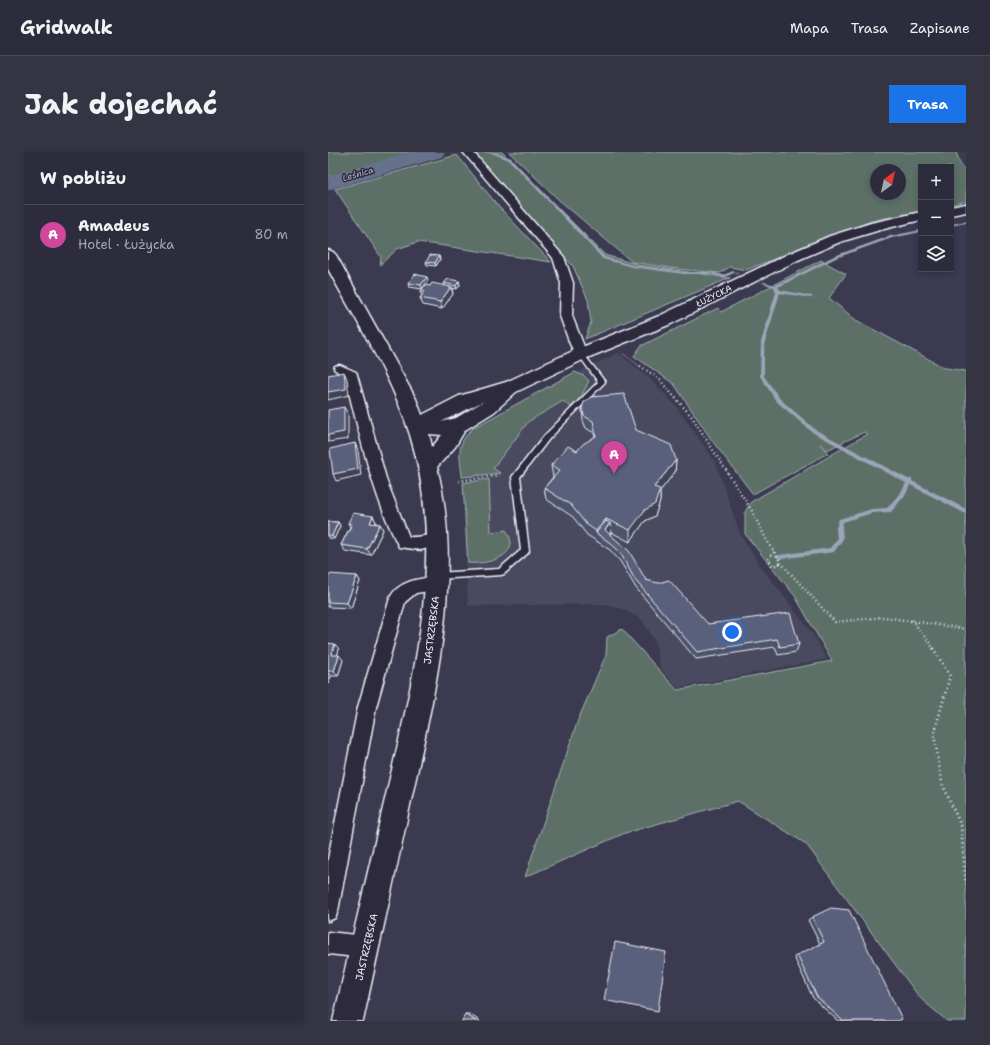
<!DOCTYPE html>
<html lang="pl">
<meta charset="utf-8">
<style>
:root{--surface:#2d2c3c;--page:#353443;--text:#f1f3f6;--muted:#a7a7af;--line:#484856;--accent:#1a73e8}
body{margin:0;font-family:"Shantell Sans",sans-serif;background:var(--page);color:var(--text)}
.controls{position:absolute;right:12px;top:12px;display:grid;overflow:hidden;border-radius:0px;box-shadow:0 2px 6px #0003}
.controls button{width:36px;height:36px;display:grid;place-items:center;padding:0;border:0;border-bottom:1px solid var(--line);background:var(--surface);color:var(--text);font:20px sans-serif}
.compass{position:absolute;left:542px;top:12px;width:36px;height:36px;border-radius:50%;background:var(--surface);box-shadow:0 2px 6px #0003;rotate:33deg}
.you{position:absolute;left:404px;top:480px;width:14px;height:14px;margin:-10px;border:3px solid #fff;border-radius:50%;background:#1a73e8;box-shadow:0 0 0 6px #1a73e833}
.badge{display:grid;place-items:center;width:26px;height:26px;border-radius:50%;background:var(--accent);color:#fff;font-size:13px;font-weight:700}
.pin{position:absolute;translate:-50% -33px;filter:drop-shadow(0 1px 2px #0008)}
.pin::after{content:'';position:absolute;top:21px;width:14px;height:12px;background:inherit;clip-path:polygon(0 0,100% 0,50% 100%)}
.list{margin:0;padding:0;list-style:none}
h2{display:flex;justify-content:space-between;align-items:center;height:52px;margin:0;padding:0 16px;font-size:17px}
h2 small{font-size:13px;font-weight:400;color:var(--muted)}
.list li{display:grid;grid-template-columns:26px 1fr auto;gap:12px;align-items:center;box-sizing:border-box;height:60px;padding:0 16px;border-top:1px solid var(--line)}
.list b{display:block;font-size:15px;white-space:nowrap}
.list p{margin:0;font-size:13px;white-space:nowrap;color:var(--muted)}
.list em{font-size:13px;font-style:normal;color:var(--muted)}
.icon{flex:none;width:22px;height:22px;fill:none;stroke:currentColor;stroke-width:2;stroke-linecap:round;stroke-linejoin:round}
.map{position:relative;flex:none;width:638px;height:869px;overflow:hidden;border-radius:0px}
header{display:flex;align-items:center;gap:24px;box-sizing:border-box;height:56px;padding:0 20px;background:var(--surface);border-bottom:1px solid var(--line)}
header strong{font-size:19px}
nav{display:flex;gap:22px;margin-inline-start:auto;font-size:14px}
.intro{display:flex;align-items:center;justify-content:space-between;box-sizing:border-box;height:96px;padding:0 24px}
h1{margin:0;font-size:28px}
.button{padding:10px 18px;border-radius:0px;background:var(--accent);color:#fff;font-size:14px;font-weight:700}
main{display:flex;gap:24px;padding:0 24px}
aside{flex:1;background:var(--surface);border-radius:0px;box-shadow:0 2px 6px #0003}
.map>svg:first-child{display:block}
.built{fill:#484860}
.green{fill:#5c6f67;stroke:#a2b0b0;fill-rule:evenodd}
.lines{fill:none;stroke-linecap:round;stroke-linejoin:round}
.stream{fill:#9aa5b7;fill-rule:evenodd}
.river{fill:#66728c;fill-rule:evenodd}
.lane-casing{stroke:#e8f1f8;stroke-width:3}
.street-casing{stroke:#e8f1f8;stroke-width:3}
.secondary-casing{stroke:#e8f1f8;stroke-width:3}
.path-far2{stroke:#e8f1f8;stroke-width:1.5;stroke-dasharray:0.5 2;stroke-linecap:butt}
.path-far1{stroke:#e8f1f8;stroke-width:2.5;stroke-dasharray:1 3;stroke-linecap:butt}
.path{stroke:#e8f1f8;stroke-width:3;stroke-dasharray:1 3.5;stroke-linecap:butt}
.lane{fill:#2f2a3d;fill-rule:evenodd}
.street{fill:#2f2a3d;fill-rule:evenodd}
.secondary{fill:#2f2a3d;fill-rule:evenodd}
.wall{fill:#4d536b;stroke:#e8f1f8}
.shaded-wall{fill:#3f4357;stroke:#e8f1f8}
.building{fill:#5a607c;stroke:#e8f1f8}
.labels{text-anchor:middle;stroke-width:3;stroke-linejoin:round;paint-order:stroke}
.far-water-label{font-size:9px;font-style:italic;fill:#aeb8c7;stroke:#2f2a3d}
.far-street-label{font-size:9px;fill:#e8f1f8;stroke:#2f2a3d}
.street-label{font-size:10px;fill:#e8f1f8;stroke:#2f2a3d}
</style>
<header>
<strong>Gridwalk</strong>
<nav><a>Mapa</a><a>Trasa</a><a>Zapisane</a></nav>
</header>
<div class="intro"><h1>Jak dojechać</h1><a class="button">Trasa</a></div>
<main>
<aside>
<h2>W pobliżu<small></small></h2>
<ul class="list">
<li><span class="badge" style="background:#d1479c">A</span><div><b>Amadeus</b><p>Hotel · Łużycka</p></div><em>80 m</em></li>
</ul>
</aside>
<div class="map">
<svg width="638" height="869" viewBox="0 0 638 869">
<rect width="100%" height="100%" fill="#3c3a50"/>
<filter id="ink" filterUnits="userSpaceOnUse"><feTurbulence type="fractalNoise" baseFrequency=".025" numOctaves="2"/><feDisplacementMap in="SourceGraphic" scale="8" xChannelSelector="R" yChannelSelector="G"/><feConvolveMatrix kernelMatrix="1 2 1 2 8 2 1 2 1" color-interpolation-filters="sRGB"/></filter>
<g filter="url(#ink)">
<path class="built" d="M290 201 319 224 348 254 387 309 412 382 432 413 487 485 499 507 349 536 332 516 327 489 314 468 297 458 277 452 140 454 133 310 246 222Z"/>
<path class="green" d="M0 0H89L0 25Z
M144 0H174L277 103 311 113 402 126 257 187 263 170 260 148 245 114 211 79Z
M181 0H628L633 14 638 18V49L623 53V15H593V59L543 69 418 118 402 115 392 121 349 117 304 110 231 48ZM548 18H572V42H548Z
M129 3 171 55 223 110 90 90 69 97 52 113 53 105 7 37Z
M493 108 518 122 501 146 528 168 617 216 638 219V869H619L592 846 478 692 410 649 297 681 197 725 250 568 278 503 279 485 294 477 349 538 504 509 467 444 417 382V360L423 350 539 282 536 280 499 298 492 292 500 301 425 342 385 290 346 232 306 204 313 194 390 156 393 160Z
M247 220 256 224 261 229 253 245 243 255 235 249 201 269 165 316 172 321 134 325C132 303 127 293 145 276Z
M161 327 163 380 178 378C196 404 159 413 140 411L135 331Z"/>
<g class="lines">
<path class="stream" d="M161 0H166L183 6 277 105 304 113 356 120H383L395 123 405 119 411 121 409 122 406 121 395 126 383 122H356L304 115 275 107 181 8Z
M638 69V71L623 74V72Z
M593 78V80L564 86 508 106 450 135 452 138 483 144 485 145 483 146 452 141 437 190 436 203V224L452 247 488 278 580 327H584V329L638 357V362L582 333 578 342 563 360 544 361 515 370 514 376 515 387 506 400 452 407H450L449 405 450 403H452L502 396 509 387 508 376 511 367 544 357 559 356 574 339 578 331 484 280 448 249 432 224 433 190 448 140 446 135 434 131 436 130 448 133 506 104 562 84Z"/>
<path class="river" d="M82 0H117L114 5 0 38V24Z"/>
<g class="lane-casing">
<path id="lane" d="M253 200 255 201 277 230 221 287 192 325 201 399 200 401 176 422 173 423 109 427 106 426 105 424 106 422 109 421 171 417 193 398 184 325 217 283 270 230 250 202Z"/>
</g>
<g class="street-casing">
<path id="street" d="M135 0H145L236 105 245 131 244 164 259 202 257 205H249L242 192 232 164 233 131 225 106Z
M12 213 28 220 29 223 59 330 81 385C92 386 105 381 114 384L117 388 114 392 93 398 71 395C44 342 32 283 17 225L6 217 7 214Z
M109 425 115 427 117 432 115 437 88 441 77 450 48 555 10 759 7 766 0 769V707L30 555 62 446C70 429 92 426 109 425Z
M0 780 38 784 46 787 49 795 46 803 38 806 0 802Z"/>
</g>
<g class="secondary-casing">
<path id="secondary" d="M638 52V60L623 63V55Z
M593 60V68L552 78 512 90 470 108 343 172 259 206 188 240 166 260 137 278 127 295 109 315C136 423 107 538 84 644 68 719 51 794 35 869H5C22 795 40 721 57 647 85 529 119 403 82 283 64 224 29 171 0 117V98L5 100 8 103 88 247 94 263 131 244 178 230 247 198 331 164 460 102 502 84 543 71ZM156 249 128 266 113 270ZM101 282 114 283 104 295Z"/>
</g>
<path class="path-far2" d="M295 202 313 215"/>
<path class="path-far1" d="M312 214 330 226 364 265 424 359 438 387 453 411 507 470 556 465 638 477
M131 329 171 323
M446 400 440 407 445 414 453 411
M584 468 606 497"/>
<path class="path" d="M605 496 622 524 606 582 614 631 633 674 638 732"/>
<use href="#lane" class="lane"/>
<use href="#street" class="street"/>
<use href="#secondary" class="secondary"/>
</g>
<path class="wall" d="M111 104 112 107 108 114 99 113 98 110Z
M100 128 94 137 81 135 80 131Z
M131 129 132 133 129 137 124 136 125 142 114 157 95 153 92 146 94 143 93 139 102 134H117L116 131Z
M254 256 308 278 348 308 347 320 332 339V349L327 364 317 369 302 390 283 380 282 382 318 428 380 472 471 492 468 500 450 503 447 495 368 507 308 436 292 409 282 398 259 383 245 365 218 347 216 336 225 325 223 313 249 299 267 285 266 281 258 276 255 269Z
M45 364 48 370V372H52L55 378 43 403 17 399 13 393 22 375 20 371Z
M0 370H10L12 374 6 387 0 386Z
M29 424 32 429 23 456 0 455V426Z
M0 491 11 497 9 503 15 508 10 524H3L0 532Z
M484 765 570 869H510L485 846 466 805 492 792 480 768Z"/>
<path class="shaded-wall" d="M111 104 112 107 108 114 107 111Z
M99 125 100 128 94 137 93 133Z
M131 129 132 133 129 137 128 134Z
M123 135 125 142 114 157 112 150Z
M16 220 19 227 21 243 0 248V240Z
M16 255 20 262V287L0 290V283Z
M27 291 30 298 33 323 8 329 5 322Z
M348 308 347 320 332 339V349L327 364 317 369 302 390V378L326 335Z
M45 364 48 370 45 377 42 371Z
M278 367 279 376 282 371 283 380 278 387 268 381V379Z
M10 370 12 374 6 387 4 384Z
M52 372 55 378 43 403 39 397Z
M29 424 32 429 23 456 19 451Z
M7 492 11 497 8 508 3 503Z
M11 503 15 508 10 524 6 519Z
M0 521 3 524 0 532Z
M137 862H141L152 869H148Z"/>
<path class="building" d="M102 103 111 104 107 111 98 110Z
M87 122 99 125 93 133 80 131Z
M120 127 131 129 128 134 116 131Z
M104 131 123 135 112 150 92 146 97 139H93L97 133 102 134Z
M16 220 18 237 0 240V223Z
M296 242 308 278 343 293 348 308 326 335 332 337 327 352 317 358 302 378 278 367 268 379 258 372 243 353 216 336 232 318 223 313 240 294 249 299 255 292 268 284 265 269 256 264 254 256 256 250 263 245Z
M16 255V280L0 283V258Z
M27 291 30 317 5 322 2 297Z
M25 361 45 364 42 371 52 372 39 397 13 393 24 372 20 371Z
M278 369 282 371 277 378 301 399 318 428 330 431 341 428 380 472 462 461 471 492 452 495 449 487 369 500 307 428 292 400 281 390 268 381Z
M0 370H10L4 384H0Z
M1 422 29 424 19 451 0 450V426Z
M0 491 7 492 3 503H11L6 519H0Z
M503 756 521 758 574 867 570 869H515L489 845 469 803 496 790 484 765Z
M287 790 338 800 330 859 276 848Z
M137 862 148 869H134Z"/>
</g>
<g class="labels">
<g class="far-water-label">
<text transform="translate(30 22) rotate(-16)" y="3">Leśnica</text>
</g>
<g class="far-street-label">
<text transform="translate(386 144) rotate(-26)" y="3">ŁUŻYCKA</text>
</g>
<g class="street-label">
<text transform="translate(103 478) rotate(-83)" y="4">JASTRZĘBSKA</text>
<text transform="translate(38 795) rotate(-77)" y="4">JASTRZĘBSKA</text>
</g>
</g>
</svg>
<div class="controls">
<button>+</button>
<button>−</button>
<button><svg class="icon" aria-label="layers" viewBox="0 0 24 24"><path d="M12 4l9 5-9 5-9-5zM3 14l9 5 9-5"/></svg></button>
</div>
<svg class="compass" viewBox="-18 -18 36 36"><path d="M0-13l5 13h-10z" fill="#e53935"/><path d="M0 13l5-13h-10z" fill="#a7a7af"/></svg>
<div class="you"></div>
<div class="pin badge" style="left:286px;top:322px;background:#d1479c">A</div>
</div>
</main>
